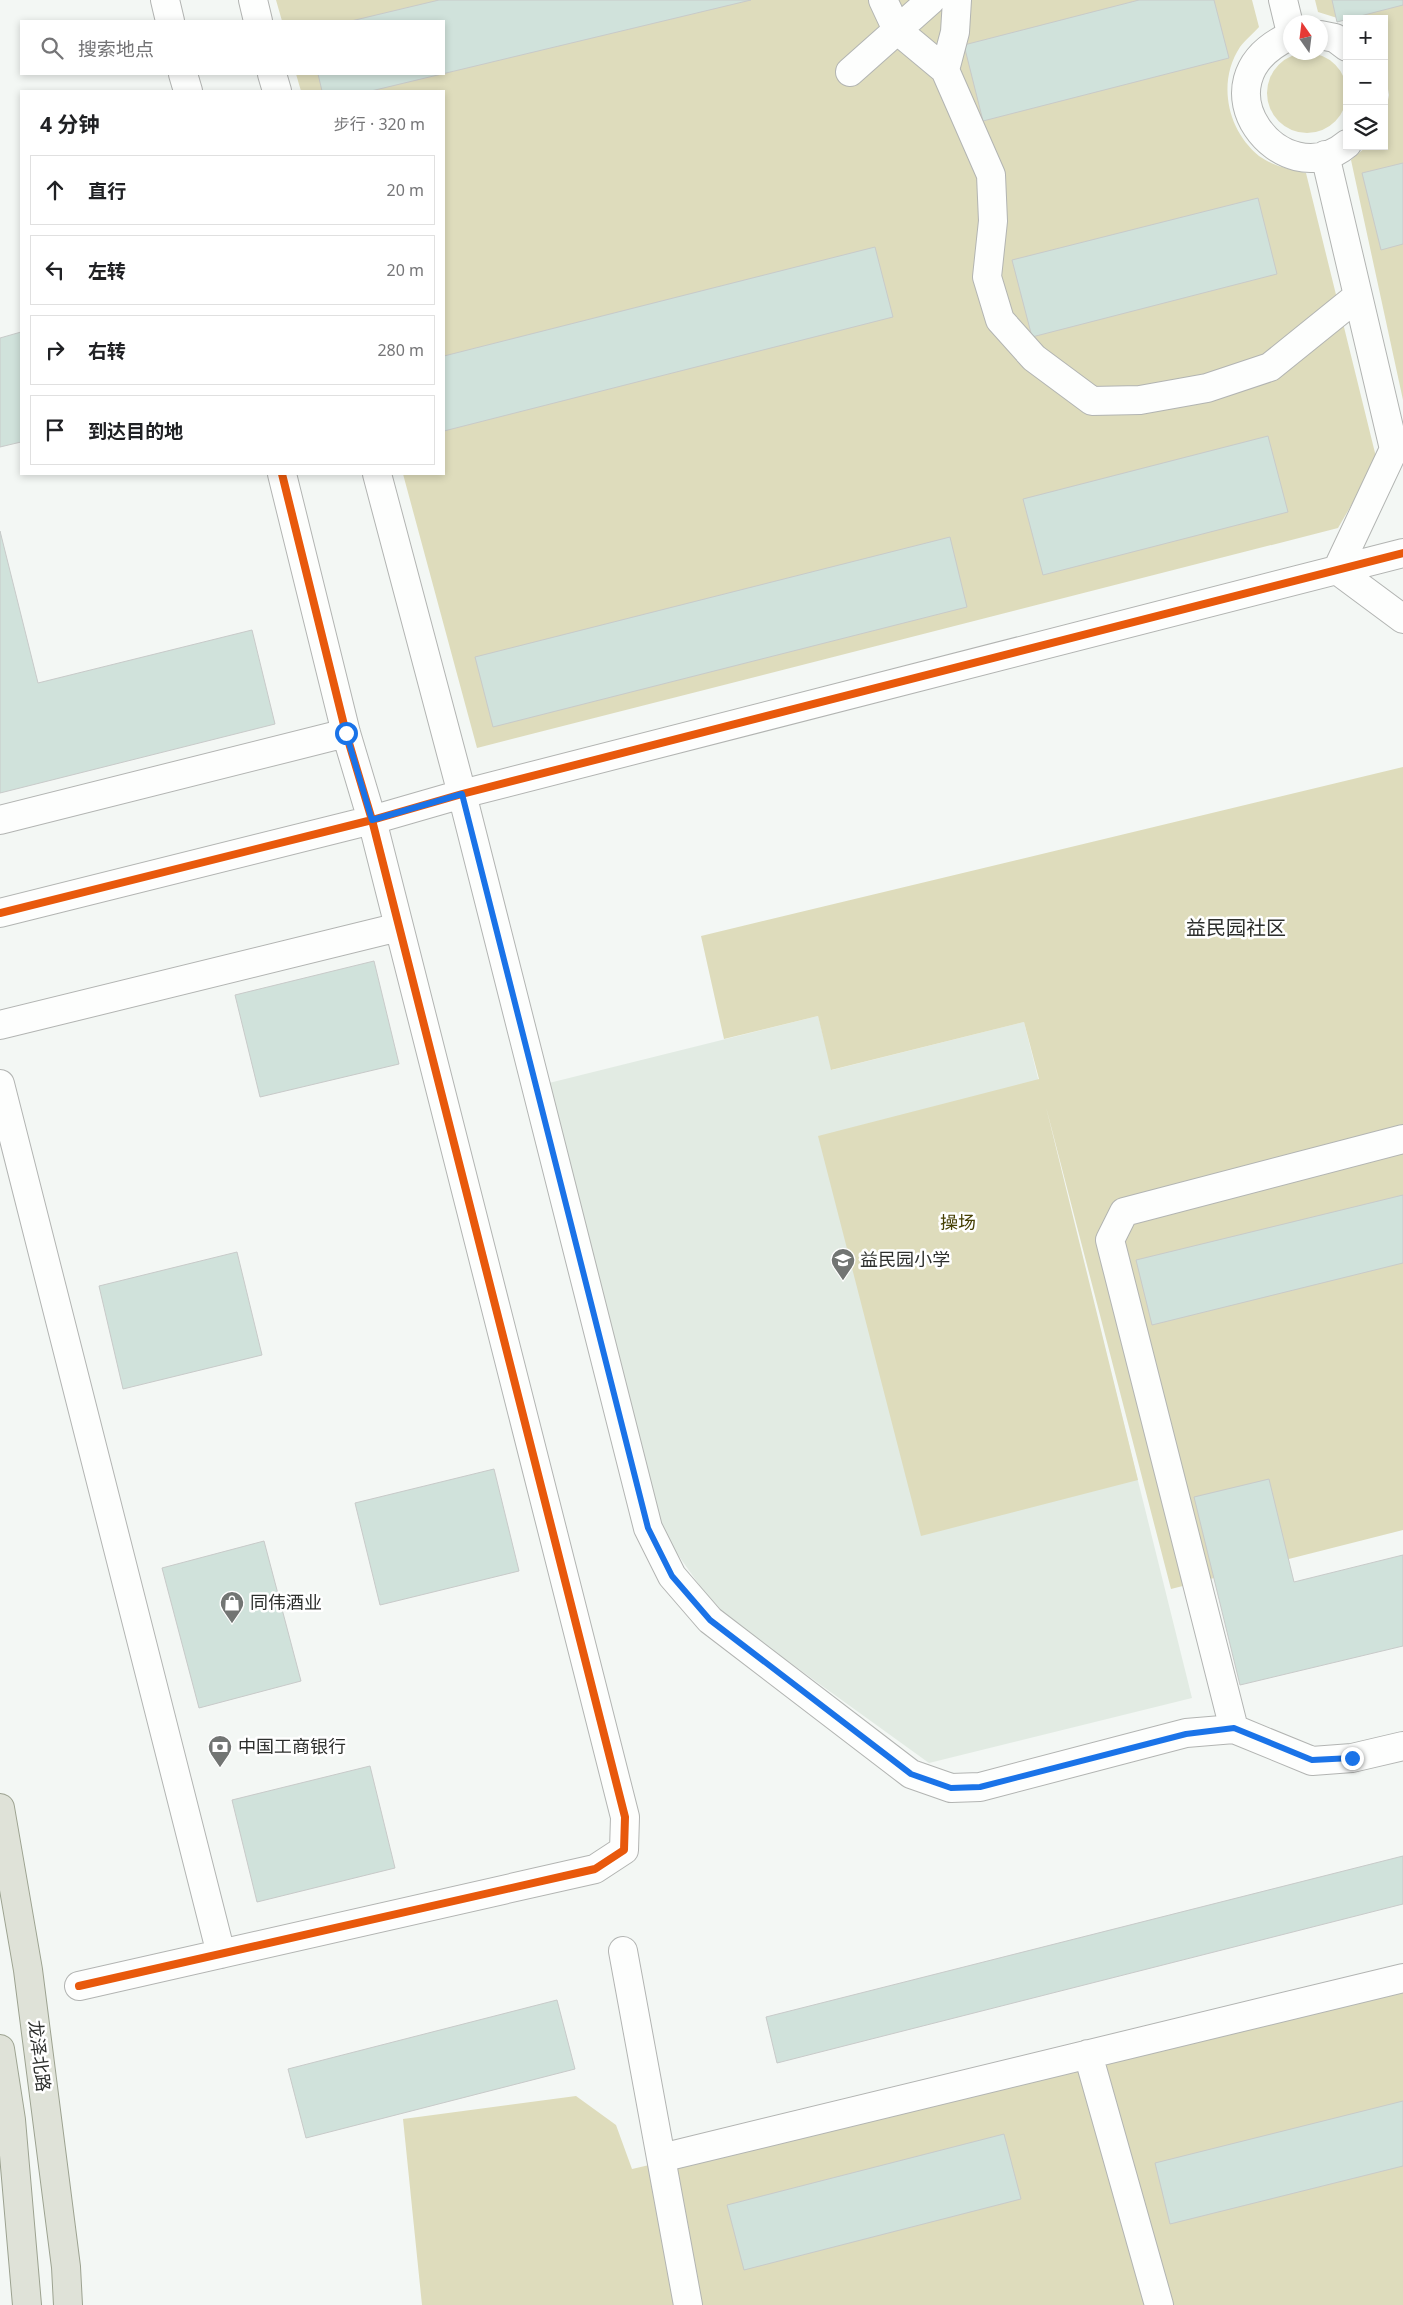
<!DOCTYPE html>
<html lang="zh">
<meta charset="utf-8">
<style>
:root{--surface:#fff;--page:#f6f6f6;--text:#202124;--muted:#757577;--line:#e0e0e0}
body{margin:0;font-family:"Noto Sans","Noto Sans SC",sans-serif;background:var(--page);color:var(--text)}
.controls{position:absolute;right:15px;top:15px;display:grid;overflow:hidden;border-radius:0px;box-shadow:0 2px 8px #0003}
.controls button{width:45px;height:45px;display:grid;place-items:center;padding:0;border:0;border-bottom:1px solid var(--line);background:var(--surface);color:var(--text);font:25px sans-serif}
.compass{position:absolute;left:1283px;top:15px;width:45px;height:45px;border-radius:50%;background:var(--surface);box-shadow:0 2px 8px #0003;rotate:346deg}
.stop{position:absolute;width:15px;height:15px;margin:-11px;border:4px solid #1a73e8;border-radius:50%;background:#fff}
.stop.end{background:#1a73e8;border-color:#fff;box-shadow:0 1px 5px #0008}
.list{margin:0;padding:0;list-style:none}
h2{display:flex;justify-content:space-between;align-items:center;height:65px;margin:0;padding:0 20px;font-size:21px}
h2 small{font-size:16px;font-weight:400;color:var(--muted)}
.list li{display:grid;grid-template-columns:32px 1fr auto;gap:15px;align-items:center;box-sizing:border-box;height:70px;margin:0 10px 10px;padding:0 10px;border:1px solid var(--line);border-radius:0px}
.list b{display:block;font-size:19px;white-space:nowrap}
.list em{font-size:16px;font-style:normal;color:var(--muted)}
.icon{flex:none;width:28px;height:28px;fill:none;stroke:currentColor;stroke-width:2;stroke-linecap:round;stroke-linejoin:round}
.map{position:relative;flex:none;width:1403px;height:2305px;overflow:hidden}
.search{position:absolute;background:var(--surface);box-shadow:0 2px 8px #0003;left:20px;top:20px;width:425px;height:55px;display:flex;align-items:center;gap:12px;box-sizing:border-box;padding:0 18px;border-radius:0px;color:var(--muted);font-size:19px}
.panel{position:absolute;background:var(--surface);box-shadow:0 2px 8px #0003;left:20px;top:90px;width:425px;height:385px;border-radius:0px}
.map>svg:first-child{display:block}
.built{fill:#e2ebe3}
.green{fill:#dedcbc}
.building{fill:#d0e2db;stroke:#c8cac9}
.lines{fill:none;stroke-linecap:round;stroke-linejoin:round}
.minor-casing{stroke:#b2b4b2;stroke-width:30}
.major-casing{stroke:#9ca290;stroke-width:30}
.minor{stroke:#fdfefd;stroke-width:28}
.major{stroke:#dfe2d8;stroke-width:28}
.cycleway-casing{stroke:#fff;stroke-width:11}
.cycleway{stroke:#e8590c;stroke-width:8}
.route{stroke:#1a73e8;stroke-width:6}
.labels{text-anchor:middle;stroke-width:5;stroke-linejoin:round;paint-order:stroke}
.park-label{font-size:18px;fill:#474004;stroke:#fff}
.poi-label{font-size:18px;fill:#2d2f2d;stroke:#fff;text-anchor:start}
.street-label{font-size:18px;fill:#2d2f2d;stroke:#fff}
.quarter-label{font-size:20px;fill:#2d2f2d;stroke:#fff}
</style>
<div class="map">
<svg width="1403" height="2305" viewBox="0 0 1403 2305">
<rect width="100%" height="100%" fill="#f3f7f4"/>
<path class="built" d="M818 1016 832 1070 1024 1022 1192 1698 929 1763 717 1610 659 1528 549 1083Z"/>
<path class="green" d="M276 0H1252L1259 27C1253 34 1245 40 1240 47 1217 82 1227 130 1259 156 1273 166 1289 169 1306 173L1377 461 1338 528 477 748 403 474H444V91H301L296 74H444V21H282Z
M1315 0H1403V400L1351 160 1367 146H1384V119L1389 95 1384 65V19H1347V21L1318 12Z
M1267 93a40 40 0 1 1 80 0a40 40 0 1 1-80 0Z
M1403 767V1530L1171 1589 1046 1107 1138 1480 921 1536 818 1136 1039 1079 1024 1022 831 1070 818 1016 724 1039 701 936Z
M1403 1991V2305H422L403 2119 576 2096 616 2125 632 2169Z"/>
<path class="building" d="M439 0H751L371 91H322L318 74H444V21H351Z
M1139 0H1214L1229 58 983 121 964 45Z
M1332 0H1403V5L1337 22Z
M1403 163V244L1381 250 1362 173Z
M1258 198 1277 274 1032 337 1012 260Z
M875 247 893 317 444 431V356Z
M21 332V442L0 447V338Z
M1268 436 1288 512 1043 575 1023 499Z
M0 531 38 683 252 630 275 724 0 793Z
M950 537 967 607 493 727 475 657Z
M374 961 399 1064 260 1097 235 995Z
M1403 1195V1263L1152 1325 1136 1260Z
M237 1252 262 1355 123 1389 99 1286Z
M494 1469 519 1571 380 1605 355 1503Z
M1269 1479 1294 1582 1403 1555V1646L1240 1685 1194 1497Z
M264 1541 301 1681 199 1708 162 1568Z
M370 1766 395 1868 257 1902 232 1800Z
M1403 1856V1904L777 2063 766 2017Z
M557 2000 575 2069 306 2138 288 2069Z
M1403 2101V2166L1170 2224 1155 2163Z
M1004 2134 1021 2199 744 2270 727 2205Z"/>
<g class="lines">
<g class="minor-casing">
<path id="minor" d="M165 0 170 21
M253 0 258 21
M883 0 897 30 945 70 991 175 993 221 987 277 1000 320 1034 358 1092 401 1140 400 1207 388 1270 367 1358 296
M1283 0 1290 29
M1320 35 1335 38 1347 47
M1290 36C1190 82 1283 198 1347 144
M945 70 955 32 957 0
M850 72 931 0
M183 74 188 91
M272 74 277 91
M1325 155 1394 449 1337 570 1403 619
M377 474 462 794 648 1528 672 1576 710 1620 911 1774 951 1788 980 1787 1186 1733 1234 1729 1312 1761 1352 1758 1403 1746
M0 820 346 733
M0 913 372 820 462 794 1403 553
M0 1025 399 927
M0 1084 221 1954
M1234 1729 1110 1240 1124 1212 1403 1139
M623 1951 688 2305
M79 1986 595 1869 624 1850 625 1817 372 820 346 733 282 474
M1088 2054 1159 2305
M661 2158 1403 1978"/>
</g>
<g class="major-casing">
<path id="major" d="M0 1808 28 1970 66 2267 68 2305
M0 2049 11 2120 27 2305"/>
</g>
<use href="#minor" class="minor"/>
<use href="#major" class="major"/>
<g class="cycleway-casing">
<path id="cycleway" d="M0 913 372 820 462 794 1403 553
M79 1986 595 1869 624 1850 625 1817 372 820 346 733 282 474"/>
</g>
<use href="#cycleway" class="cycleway"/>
</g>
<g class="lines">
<path class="route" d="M346 733 372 820 462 794 648 1528 672 1576 710 1620 911 1774 951 1788 980 1787 1186 1734 1234 1728 1312 1760 1352 1758"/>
</g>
<defs>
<g id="school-pin" transform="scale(1.25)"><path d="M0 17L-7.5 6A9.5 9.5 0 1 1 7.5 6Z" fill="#727573" stroke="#fff"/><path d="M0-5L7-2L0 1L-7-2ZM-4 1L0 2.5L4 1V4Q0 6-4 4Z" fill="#fff"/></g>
<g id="shop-pin" transform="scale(1.25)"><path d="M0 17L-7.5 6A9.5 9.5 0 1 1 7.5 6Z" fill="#727573" stroke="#fff"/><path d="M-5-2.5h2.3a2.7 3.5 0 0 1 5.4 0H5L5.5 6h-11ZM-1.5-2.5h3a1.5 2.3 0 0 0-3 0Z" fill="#fff"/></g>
<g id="bank-pin" transform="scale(1.25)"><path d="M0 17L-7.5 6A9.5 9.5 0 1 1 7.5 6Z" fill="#727573" stroke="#fff"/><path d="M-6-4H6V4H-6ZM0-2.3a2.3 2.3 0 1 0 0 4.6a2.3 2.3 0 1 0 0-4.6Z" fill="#fff"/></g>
</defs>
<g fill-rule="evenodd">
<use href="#school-pin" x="843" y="1260"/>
<use href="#shop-pin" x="232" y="1603"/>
<use href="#bank-pin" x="220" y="1747"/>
</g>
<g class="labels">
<g class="park-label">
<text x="958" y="1229">操场</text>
</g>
<g class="poi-label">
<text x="860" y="1266">益民园小学</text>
<text x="250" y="1609">同伟酒业</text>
<text x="238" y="1753">中国工商银行</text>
</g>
<g class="street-label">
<text transform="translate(39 2056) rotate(83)" y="6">龙泽北路</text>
</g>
<g class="quarter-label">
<text x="1236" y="935">益民园社区</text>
</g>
</g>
</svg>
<div class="controls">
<button>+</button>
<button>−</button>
<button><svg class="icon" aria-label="layers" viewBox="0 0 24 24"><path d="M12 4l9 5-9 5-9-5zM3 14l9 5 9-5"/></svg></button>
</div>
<svg class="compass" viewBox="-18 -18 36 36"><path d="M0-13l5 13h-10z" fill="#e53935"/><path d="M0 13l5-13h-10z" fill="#757577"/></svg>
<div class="stop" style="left:346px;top:733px"></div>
<div class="stop end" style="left:1352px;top:1758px"></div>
<div class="search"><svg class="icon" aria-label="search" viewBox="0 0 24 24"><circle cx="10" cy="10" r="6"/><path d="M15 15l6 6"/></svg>搜索地点</div>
<section class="panel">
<h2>4 分钟<small>步行 · 320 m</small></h2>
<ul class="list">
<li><svg class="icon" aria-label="ahead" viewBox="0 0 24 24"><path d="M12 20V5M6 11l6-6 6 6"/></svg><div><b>直行</b></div><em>20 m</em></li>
<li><svg class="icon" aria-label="left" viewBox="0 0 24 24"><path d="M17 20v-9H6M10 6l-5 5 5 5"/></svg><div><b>左转</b></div><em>20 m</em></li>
<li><svg class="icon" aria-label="right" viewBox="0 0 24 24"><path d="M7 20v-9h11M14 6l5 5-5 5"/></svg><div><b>右转</b></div><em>280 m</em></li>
<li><svg class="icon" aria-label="arrive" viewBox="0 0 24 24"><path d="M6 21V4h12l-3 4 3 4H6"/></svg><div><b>到达目的地</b></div></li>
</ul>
</section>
</div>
